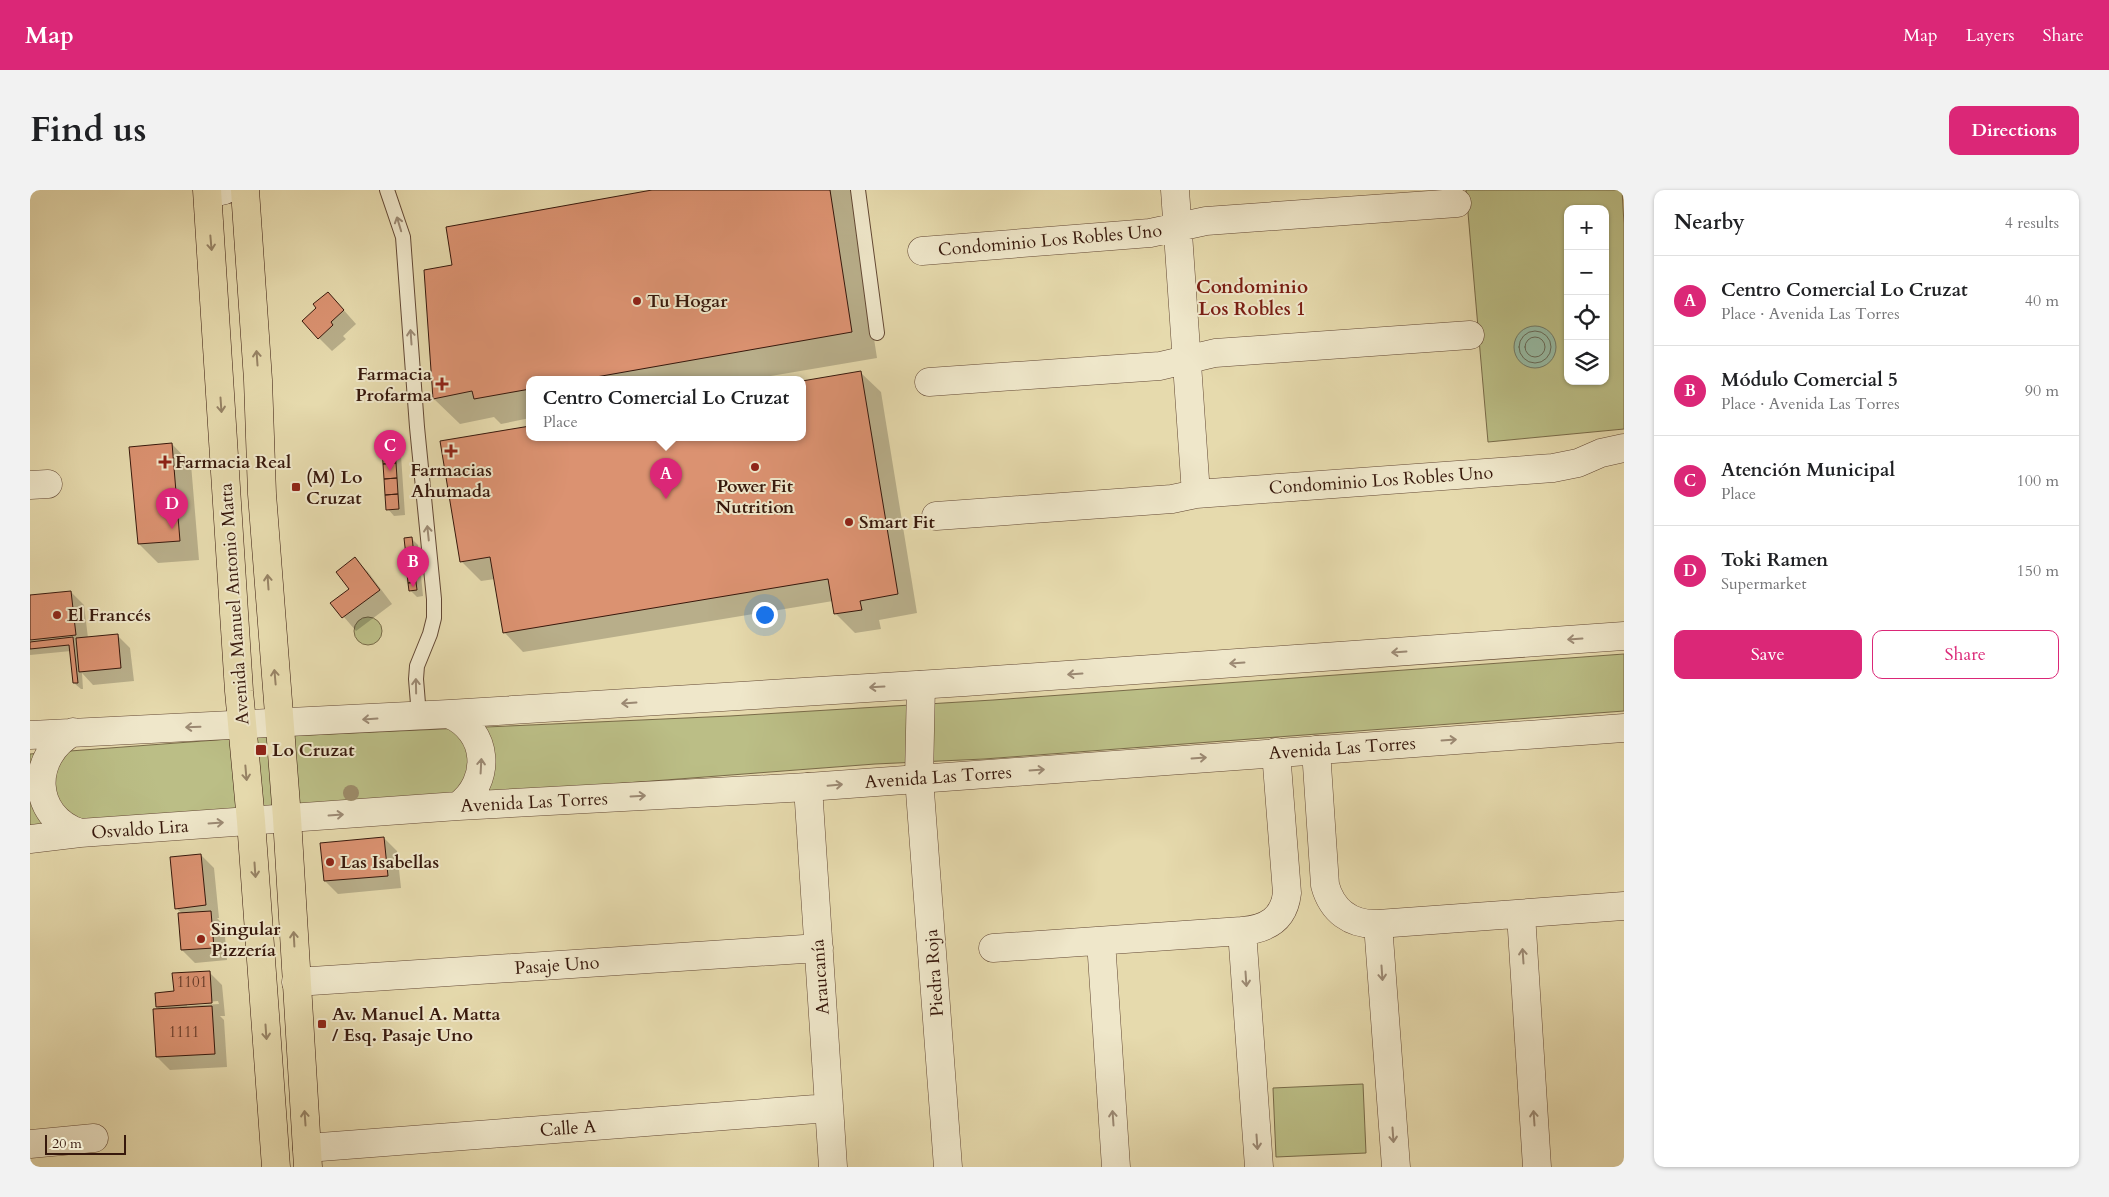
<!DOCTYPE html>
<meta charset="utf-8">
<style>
:root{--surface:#fff;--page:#f2f2f2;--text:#202124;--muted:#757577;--line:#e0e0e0;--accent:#db2777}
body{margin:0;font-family:Cardo,serif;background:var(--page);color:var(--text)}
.controls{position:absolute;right:15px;top:15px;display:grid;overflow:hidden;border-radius:10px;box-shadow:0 1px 4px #0004}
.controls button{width:45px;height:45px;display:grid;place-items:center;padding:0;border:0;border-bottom:1px solid var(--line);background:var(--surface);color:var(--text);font:25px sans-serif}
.scale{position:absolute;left:15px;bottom:12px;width:81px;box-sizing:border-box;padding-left:5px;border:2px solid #37180c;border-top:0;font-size:14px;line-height:18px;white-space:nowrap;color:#37180c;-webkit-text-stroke:4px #efe7ca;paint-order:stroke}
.you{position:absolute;left:734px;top:424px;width:18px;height:18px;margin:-12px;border:4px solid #fff;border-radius:50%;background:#1a73e8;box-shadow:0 0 0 8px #1a73e833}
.badge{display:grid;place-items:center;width:32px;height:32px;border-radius:50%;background:var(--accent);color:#fff;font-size:16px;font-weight:700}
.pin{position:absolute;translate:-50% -41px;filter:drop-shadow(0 1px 2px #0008)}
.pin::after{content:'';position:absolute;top:26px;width:18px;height:15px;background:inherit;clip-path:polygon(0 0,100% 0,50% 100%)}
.popup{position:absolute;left:496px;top:186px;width:280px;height:65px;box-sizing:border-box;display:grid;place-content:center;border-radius:10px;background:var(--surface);filter:drop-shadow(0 1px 4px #0005);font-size:16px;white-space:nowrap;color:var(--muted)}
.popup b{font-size:19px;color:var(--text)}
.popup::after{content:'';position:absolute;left:50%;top:100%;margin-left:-10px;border:10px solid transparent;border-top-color:var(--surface)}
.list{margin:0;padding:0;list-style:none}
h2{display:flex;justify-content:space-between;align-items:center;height:65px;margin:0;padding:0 20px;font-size:21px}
h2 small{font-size:16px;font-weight:400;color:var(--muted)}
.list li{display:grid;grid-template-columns:32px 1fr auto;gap:15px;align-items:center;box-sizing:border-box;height:90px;padding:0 20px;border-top:1px solid var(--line)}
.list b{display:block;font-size:19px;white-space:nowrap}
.list p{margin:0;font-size:16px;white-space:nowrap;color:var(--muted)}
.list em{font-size:16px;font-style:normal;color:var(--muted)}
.actions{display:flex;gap:10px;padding:15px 20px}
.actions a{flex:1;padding:11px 0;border:1px solid var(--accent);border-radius:10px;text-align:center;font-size:18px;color:var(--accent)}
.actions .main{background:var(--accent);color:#fff}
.icon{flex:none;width:28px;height:28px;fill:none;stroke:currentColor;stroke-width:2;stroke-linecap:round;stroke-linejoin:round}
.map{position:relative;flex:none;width:1594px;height:977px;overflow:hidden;border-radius:10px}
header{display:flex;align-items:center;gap:30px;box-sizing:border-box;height:70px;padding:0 25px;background:var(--accent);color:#fff}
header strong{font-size:24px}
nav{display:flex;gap:28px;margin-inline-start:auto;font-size:18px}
.intro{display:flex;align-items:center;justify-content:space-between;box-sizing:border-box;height:120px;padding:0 30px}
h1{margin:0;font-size:35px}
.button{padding:12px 22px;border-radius:10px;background:var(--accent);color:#fff;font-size:18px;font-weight:700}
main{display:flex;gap:30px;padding:0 30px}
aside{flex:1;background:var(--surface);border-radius:10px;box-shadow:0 1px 4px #0004}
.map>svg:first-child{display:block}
.green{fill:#bbbe86;stroke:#796b49;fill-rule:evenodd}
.water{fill:#97bba4;stroke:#717a67}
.shadow{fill:#0003;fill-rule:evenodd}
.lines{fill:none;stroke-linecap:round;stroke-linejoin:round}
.shore{stroke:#676a58;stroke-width:1}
.building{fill:#db9271;stroke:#37180c}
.service-casing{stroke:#634834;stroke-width:16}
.minor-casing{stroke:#634834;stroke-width:29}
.tertiary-casing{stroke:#634834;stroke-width:29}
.secondary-casing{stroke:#37180c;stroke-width:29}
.primary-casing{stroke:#37180c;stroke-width:29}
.service{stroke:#efe7ca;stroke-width:14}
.minor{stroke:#efe7ca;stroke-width:28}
.tertiary{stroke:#efe7ca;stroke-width:28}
.secondary{stroke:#efe7ca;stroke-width:28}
.primary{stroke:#e6daad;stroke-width:28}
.tree{fill:#9c8b69}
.oneway{stroke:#9c8a74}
.oneway2{stroke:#978365}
.poi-dot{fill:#8f2418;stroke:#efe7ca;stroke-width:2}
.labels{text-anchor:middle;stroke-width:4;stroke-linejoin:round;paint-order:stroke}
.number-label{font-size:15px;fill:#603625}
.street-label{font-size:18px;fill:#37180c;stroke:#efe7ca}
.poi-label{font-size:18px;font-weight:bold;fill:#37180c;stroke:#efe7ca;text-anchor:start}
.neighbourhood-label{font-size:19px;font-weight:bold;fill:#7a1f14;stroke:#efe7ca}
</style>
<header>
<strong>Map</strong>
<nav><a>Map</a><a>Layers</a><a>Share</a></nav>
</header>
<div class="intro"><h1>Find us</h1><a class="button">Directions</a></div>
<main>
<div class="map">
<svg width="1594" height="977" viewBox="0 0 1594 977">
<rect width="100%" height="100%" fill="#e6daad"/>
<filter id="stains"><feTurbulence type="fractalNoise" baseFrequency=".004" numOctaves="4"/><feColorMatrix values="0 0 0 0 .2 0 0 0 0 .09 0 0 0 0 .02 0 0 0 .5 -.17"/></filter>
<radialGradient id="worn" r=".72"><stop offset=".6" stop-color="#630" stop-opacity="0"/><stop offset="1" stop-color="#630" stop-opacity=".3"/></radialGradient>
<path class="green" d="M1436 0H1592L1594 34V239L1458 252ZM1538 19H1575V191H1538Z
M324 441a14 14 0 1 1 28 0a14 14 0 1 1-28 0Z
M1594 464V521L954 569 845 574 216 622 0 640V564L213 548 700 526 963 510Z
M1333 894 1336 963 1246 967 1243 898Z"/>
<path class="water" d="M1484 157a21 21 0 1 1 42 0a21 21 0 1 1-42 0Z"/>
<path class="shadow" d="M629 0H821L847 168 717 190H500V228L471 234 464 227 430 234 404 209 395 82 424 76Z
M311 117 326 134 313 146 316 149 302 161 289 148Z
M831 183 851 202 887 423 849 430 851 439 825 443 806 424 803 411 493 462 474 442 465 389 451 391 431 371 500 248H772Z
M142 254 161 274 169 370 128 373 109 354Z
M365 259 371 265 375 325 364 326 358 319Z
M382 349 388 355 393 406 387 407 380 400Z
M325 369 338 382 362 414 326 441 302 413 320 399Z
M41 402 54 415 58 448 87 445 100 458 104 491 63 495 52 483 53 499H51L44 493 41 461 0 465V406Z
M354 648 367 661 371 698 308 704 295 691 292 654Z
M171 665 184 678 189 728H187L194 735 197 770 165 773 152 760 153 724 146 718Z
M179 782 192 795 195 826H190L194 830 197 877 140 880 127 867 130 820 127 817 145 803ZM188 811 189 814 157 816V814Z"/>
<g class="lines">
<path class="shore" d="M1489 157a16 16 0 1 1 32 0a16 16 0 1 1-32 0Z
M1495 157a10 10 0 1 1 20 0a10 10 0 1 1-20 0Z"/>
</g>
<path class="building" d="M622 0H800L822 142 549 190H500V199L444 209 442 201 403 209 394 80 422 75 416 37Z
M298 102 314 120 301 132 303 135 288 149 272 131 286 118 283 114Z
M831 181 868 404 830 411 832 420 804 424 798 389 473 443 460 367 430 372 410 251 500 236V248H772V191Z
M142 253 150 351 108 354 99 257Z
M365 257 366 273 353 274 352 258Z
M366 273 367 288 354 289 353 274Z
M367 288 368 304 355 305 354 289Z
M368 304 369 319 356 320 355 305Z
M382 347 384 365 376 366 374 348Z
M384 365 385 375 377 376 376 366Z
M325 367 350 400 312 428 300 413 319 399 306 382Z
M385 375 386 383 377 384V376Z
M386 383V392L378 393 377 384Z
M386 392 387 400 379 401 378 393Z
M41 401 46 445 0 450V405Z
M88 444 91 478 49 482 46 448Z
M43 447 48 493H43L39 455 0 459V452Z
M354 647 358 686 294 691 290 653Z
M171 664 176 715 145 719 140 667Z
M181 721 184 758 151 760 148 723Z
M180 781 182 813 126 817 125 803 144 801 142 783Z
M182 816 185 864 126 867 123 819Z"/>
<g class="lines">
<g class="service-casing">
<path id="service" d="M357 0 373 47 387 237 404 409V428L400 444 387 476 386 489 389 526
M828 0 847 143"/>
</g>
<g class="minor-casing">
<path id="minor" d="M1145 0 1166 304
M892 61 1120 43 1176 31 1427 13
M899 192 1130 176 1185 163 1440 145
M0 295 18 294
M906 326 1142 309 1166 304 1523 278 1548 273 1571 263 1594 258
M891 495 889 588 918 977
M1286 560 1295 695C1302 721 1321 735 1348 734L1594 716
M778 597 803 977
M1491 724 1507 977
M1348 734 1366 977
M1212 741 1229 977
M1071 751 1086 977
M963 758 1212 741C1237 739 1254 729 1257 703L1246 562
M266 792 789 758
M0 954 64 948
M277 958 799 918"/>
</g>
<g class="tertiary-casing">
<path id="tertiary" d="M419 524C459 541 462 591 428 616
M43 542C0 566 0 626 50 643
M0 545 419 524 935 492 1594 446
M0 649 50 643 428 616 778 597 1594 538"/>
</g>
<g class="secondary-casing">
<path id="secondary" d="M178 4 195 0"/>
</g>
<g class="primary-casing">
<path id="primary" d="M177 0 209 501 221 631 246 977
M215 0 228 190 232 304 257 628 278 977"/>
</g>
<use href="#service" class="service"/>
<use href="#minor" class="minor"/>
<use href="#tertiary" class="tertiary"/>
<use href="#secondary" class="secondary"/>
<use href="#primary" class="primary"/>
</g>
<circle class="tree" cx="321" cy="603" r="8"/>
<defs><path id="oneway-shaft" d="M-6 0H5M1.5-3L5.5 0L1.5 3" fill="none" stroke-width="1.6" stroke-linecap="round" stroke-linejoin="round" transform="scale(1.25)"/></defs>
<g class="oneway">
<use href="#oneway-shaft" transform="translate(369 34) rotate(-107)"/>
<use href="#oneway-shaft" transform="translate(381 147) rotate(-94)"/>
<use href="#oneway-shaft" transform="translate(398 343) rotate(-96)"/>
<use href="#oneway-shaft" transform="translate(1545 449) rotate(176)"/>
<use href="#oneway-shaft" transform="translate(1369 462) rotate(176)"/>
<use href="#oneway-shaft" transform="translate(1207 473) rotate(176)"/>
<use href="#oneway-shaft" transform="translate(1045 484) rotate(176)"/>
<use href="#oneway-shaft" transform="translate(386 496) rotate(-91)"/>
<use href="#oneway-shaft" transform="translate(847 497) rotate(177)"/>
<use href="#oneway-shaft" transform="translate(599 513) rotate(176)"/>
<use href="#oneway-shaft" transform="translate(340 529) rotate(176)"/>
<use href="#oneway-shaft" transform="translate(163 537) rotate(178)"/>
<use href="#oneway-shaft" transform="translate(1419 550) rotate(-4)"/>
<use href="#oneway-shaft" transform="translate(1169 568) rotate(-4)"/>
<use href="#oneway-shaft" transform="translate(451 576) rotate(-87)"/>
<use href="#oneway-shaft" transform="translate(1007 580) rotate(-4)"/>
<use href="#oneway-shaft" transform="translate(805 595) rotate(-5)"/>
<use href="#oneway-shaft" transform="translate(608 606) rotate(-3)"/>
<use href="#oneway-shaft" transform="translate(306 625) rotate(-4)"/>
<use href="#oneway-shaft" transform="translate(186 633) rotate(-4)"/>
<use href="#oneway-shaft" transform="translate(1493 766) rotate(-94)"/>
<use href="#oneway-shaft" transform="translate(1352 783) rotate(86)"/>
<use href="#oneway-shaft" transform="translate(1216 789) rotate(86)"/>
<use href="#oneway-shaft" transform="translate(1083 928) rotate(-94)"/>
<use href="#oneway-shaft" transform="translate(1504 928) rotate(-94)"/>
<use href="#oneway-shaft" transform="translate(1363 945) rotate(86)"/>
<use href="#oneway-shaft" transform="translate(1227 952) rotate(86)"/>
</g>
<g class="oneway2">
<use href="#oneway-shaft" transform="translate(181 53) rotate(85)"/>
<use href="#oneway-shaft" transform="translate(227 168) rotate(-94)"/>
<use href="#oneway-shaft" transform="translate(191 215) rotate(86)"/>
<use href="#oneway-shaft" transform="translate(238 392) rotate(-94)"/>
<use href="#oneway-shaft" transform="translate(245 487) rotate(-95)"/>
<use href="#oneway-shaft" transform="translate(216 583) rotate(85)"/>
<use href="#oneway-shaft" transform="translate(225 680) rotate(86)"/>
<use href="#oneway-shaft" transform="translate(264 749) rotate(-93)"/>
<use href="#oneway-shaft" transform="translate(236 842) rotate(86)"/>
<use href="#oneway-shaft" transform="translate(275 928) rotate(-94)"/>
</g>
<g class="poi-dot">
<circle cx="607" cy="111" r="5"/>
<path d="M409.5 186.5h5v5h5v5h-5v5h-5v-5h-5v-5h5z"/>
<path d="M418.5 253.5h5v5h5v5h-5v5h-5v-5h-5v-5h5z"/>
<path d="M132.5 264.5h5v5h5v5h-5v5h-5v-5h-5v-5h5z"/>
<circle cx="725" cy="277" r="5"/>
<rect x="261" y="292" width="10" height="10" rx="2.5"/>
<circle cx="819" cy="332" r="5"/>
<circle cx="27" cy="425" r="5"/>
<rect x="225" y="554" width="12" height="12" rx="2.5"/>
<circle cx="300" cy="672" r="5"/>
<circle cx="171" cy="749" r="5"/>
<rect x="287" y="829" width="10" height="10" rx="2.5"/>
</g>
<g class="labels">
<g class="number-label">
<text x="162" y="797">1101</text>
<text x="154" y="847">1111</text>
</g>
<g class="street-label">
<text transform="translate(1020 50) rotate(-5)" y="6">Condominio Los Robles Uno</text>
<text transform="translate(1351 290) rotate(-4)" y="6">Condominio Los Robles Uno</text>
<text transform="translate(204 414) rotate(-94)" y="6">Avenida Manuel Antonio Matta</text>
<text transform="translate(1312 558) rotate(-4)" y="6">Avenida Las Torres</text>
<text transform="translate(908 587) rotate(-4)" y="6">Avenida Las Torres</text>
<text transform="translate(504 612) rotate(-3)" y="6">Avenida Las Torres</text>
<text transform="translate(110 639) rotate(-4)" y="6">Osvaldo Lira</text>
<text transform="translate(527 775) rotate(-4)" y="6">Pasaje Uno</text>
<text transform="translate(904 783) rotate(-94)" y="6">Piedra Roja</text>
<text transform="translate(790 787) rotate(-94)" y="6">Araucanía</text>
<text transform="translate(538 938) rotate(-4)" y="6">Calle A</text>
</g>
<g class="poi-label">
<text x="617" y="117">Tu Hogar</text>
<text x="402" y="190" text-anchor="end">Farmacia<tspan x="402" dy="21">Profarma</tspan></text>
<text x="145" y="278">Farmacia Real</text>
<text x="421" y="286" text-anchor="middle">Farmacias<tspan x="421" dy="21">Ahumada</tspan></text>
<text x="276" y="293">(M) Lo<tspan x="276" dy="21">Cruzat</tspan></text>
<text x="725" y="302" text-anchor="middle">Power Fit<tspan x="725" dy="21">Nutrition</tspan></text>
<text x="829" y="338">Smart Fit</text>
<text x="37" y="431">El Francés</text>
<text x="242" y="566">Lo Cruzat</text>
<text x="310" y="678">Las Isabellas</text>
<text x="181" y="745">Singular<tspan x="181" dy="21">Pizzería</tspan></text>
<text x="302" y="830">Av. Manuel A. Matta<tspan x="302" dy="21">/ Esq. Pasaje Uno</tspan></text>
</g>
<g class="neighbourhood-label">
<text x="1222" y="103">Condominio<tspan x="1222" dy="22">Los Robles 1</tspan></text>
</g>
</g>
<rect width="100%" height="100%" filter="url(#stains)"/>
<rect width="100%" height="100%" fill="url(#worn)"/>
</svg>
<div class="controls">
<button>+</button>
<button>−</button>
<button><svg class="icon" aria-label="locate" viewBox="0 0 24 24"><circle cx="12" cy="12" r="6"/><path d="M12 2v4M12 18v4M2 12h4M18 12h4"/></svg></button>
<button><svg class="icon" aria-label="layers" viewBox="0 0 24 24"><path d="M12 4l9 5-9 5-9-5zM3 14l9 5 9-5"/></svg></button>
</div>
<div class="scale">20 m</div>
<div class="you"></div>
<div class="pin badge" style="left:636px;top:309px">A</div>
<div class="popup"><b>Centro Comercial Lo Cruzat</b>Place</div>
<div class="pin badge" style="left:383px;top:397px">B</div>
<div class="pin badge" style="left:360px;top:281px">C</div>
<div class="pin badge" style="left:142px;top:339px">D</div>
</div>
<aside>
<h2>Nearby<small>4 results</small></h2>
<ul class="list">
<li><span class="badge">A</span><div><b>Centro Comercial Lo Cruzat</b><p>Place · Avenida Las Torres</p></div><em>40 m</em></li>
<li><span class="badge">B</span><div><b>Módulo Comercial 5</b><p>Place · Avenida Las Torres</p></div><em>90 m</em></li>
<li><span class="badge">C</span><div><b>Atención Municipal</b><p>Place</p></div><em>100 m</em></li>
<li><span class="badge">D</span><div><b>Toki Ramen</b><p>Supermarket</p></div><em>150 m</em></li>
</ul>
<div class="actions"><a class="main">Save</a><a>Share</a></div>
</aside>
</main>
